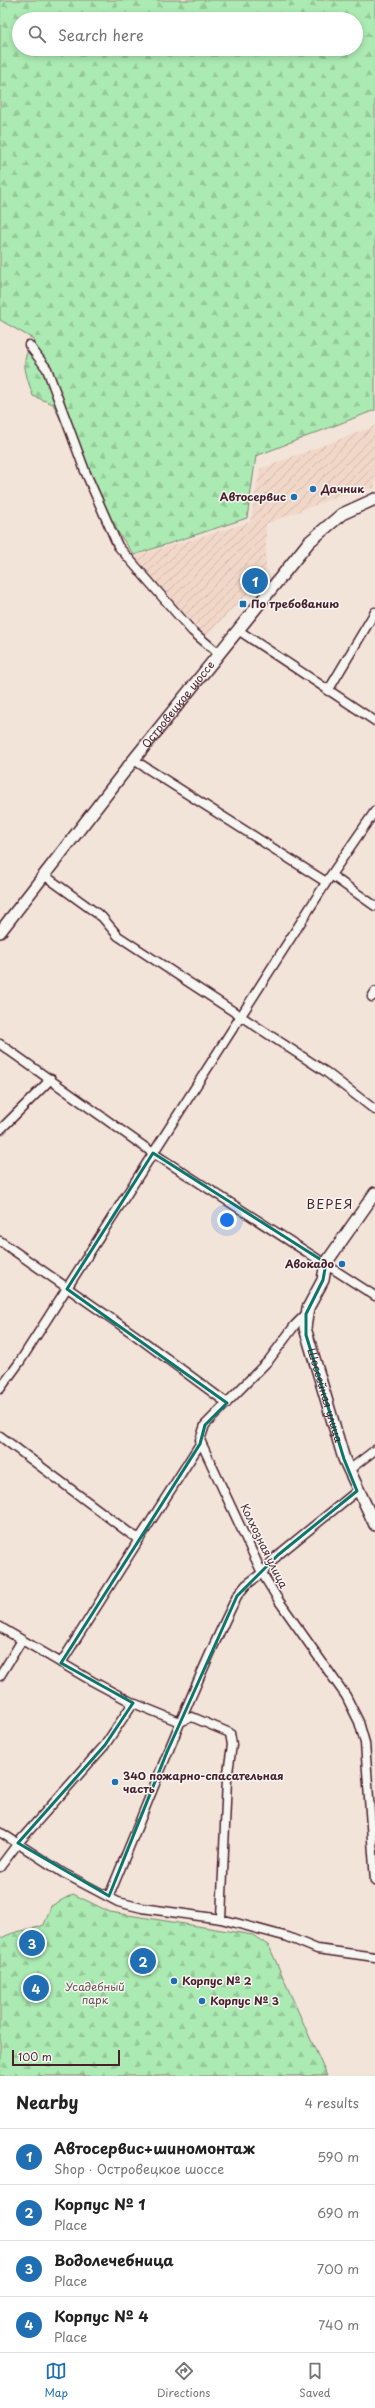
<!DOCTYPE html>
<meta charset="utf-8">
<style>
:root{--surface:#fff;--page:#f6f6f6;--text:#222;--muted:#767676;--line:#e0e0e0;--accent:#1f6fb2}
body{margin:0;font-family:"Playpen Sans",sans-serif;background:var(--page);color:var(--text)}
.scale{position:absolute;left:12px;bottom:10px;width:108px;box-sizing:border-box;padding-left:4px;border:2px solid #4a1f2b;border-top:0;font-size:11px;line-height:14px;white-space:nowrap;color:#4a1f2b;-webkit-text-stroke:3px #f6f6f2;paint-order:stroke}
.you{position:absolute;left:227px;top:1220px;width:14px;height:14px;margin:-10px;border:3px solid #fff;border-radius:50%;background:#1a73e8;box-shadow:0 0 0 6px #1a73e833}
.badge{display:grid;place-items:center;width:26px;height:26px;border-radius:50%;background:var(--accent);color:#fff;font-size:13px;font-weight:700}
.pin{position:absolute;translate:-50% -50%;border:2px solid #fff;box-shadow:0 1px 4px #0006}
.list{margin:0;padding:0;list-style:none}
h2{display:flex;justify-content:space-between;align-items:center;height:52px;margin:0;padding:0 16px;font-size:17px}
h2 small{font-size:13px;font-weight:400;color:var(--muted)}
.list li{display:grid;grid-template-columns:26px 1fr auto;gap:12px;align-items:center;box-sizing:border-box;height:56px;padding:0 16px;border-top:1px solid var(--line)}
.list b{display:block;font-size:15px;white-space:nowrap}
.list p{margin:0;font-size:13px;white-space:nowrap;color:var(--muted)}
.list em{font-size:13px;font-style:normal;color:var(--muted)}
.icon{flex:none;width:22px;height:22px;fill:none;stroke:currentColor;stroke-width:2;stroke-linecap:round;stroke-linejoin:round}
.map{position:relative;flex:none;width:375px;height:2076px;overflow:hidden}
.search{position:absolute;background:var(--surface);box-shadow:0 2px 6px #0003;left:12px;right:12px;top:12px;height:44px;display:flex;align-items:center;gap:10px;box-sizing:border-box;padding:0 14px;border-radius:22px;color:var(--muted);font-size:15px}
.sheet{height:276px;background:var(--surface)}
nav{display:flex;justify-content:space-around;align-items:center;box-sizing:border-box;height:56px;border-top:1px solid var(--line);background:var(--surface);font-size:11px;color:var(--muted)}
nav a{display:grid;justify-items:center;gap:2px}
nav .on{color:var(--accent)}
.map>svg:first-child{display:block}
.industrial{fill:url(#industrial-furrows)}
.forest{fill:url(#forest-firs);stroke:#7a846e;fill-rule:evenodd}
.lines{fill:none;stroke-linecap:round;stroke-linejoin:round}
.street-casing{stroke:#4a1f2b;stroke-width:11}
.secondary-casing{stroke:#4a1f2b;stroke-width:14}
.street{stroke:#f6f6f2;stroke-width:8}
.secondary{stroke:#f6f6f2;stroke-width:11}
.marked{fill:none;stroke:#0f766e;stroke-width:3;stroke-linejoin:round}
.poi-dot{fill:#1f6fb2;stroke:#f6f6f2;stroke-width:1.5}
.labels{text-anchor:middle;stroke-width:3;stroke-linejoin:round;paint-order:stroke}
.poi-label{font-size:11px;font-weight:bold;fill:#4a1f2b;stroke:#f6f6f2;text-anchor:start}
.street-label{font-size:11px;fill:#4a1f2b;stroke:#f6f6f2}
.park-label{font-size:11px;fill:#62524d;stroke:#f6f6f2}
.quarter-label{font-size:13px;letter-spacing:1px;fill:#4a1f2b;stroke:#f6f6f2}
</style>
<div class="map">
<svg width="375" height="2076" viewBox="0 0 375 2076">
<defs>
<pattern id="industrial-furrows" width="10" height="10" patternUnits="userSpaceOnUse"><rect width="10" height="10" fill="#f1d7c8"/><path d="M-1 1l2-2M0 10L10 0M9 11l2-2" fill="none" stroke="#d0b8ac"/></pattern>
<pattern id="forest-firs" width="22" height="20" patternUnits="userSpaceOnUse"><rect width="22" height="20" fill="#abeab2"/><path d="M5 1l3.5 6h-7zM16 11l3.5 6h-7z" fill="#95c899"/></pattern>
</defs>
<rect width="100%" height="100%" fill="#f3e4d9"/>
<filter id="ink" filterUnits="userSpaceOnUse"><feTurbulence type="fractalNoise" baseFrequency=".025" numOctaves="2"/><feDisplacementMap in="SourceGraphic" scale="8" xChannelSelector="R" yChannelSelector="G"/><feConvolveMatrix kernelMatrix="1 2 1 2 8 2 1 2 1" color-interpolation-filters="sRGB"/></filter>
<g filter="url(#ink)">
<path class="industrial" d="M375 426V488L349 492 266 524V574L206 636 132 557 250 522 260 469Z"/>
<path class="forest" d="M0 0H375V410L256 456 247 518 134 555 110 521 53 404 33 396C26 373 18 360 35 340L0 320ZM19 19H356V49H19Z
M73 1894 110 1912 253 1935 269 1946 327 2076H0V1939C16 1929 27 1932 44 1925L51 1906Z"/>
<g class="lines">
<g class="street-casing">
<path id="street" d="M29 345 47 369 85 471 118 546 192 631 219 654
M238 630 375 721
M328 691 375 612
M134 760 326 882
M44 875 102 917 118 936 326 1072 375 1110
M331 875 375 906
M372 997 375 992
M0 1044 153 1153 375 1296
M0 1130 51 1079
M0 1241 135 1335 227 1403
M306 1314 295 1325 269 1360 205 1425 200 1440 262 1573 279 1601 346 1696 359 1722 365 1743 375 1881
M0 1389 19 1363 331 875 375 811
M0 1436 132 1535 140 1538 200 1444
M349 1470 375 1450
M0 1627 92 1681 133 1703 180 1722 192 1717 230 1733 232 1745 227 1779 221 1919
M61 1663 140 1538
M0 1676 22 1640
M0 1832 63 1873 118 1902 142 1908 221 1919 288 1937 317 1949 375 1957
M0 1867 18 1843 105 1745 133 1703
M109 1896C151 1796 189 1694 237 1596L246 1585 262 1573 278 1555 357 1491"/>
</g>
<g class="secondary-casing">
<g id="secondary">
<path id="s1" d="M0 932 131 763 309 542 342 514 375 499"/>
<path id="s2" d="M375 1193 326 1263 323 1280 308 1308 305 1328 344 1459 375 1525"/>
</g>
</g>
<use href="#street" class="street"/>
<use href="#secondary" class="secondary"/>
</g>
</g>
<path class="marked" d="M153 1153 326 1263 323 1280 306 1314V1335L344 1459 357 1491 278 1555 237 1596 167 1752 109 1896 18 1843 105 1745 133 1703 61 1663 200 1444 205 1425 227 1403 67 1289Z"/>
<g class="poi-dot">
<circle cx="313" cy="489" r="4"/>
<circle cx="294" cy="497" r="4"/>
<rect x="239" y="600" width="8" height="8" rx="2"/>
<circle cx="342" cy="1264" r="4"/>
<circle cx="115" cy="1782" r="4"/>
<circle cx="174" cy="1981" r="4"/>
<circle cx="202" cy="2001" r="4"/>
</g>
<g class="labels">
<g class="poi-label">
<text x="321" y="493">Дачник</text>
<text x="286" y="501" text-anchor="end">Автосервис</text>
<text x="251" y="608">По требованию</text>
<text x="334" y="1268" text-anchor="end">Авокадо</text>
<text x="123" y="1780">340 пожарно-спасательная<tspan x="123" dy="13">часть</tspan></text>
<text x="182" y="1985">Корпус № 2</text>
<text x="210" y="2005">Корпус № 3</text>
</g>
<g class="street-label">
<text dy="4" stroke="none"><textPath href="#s1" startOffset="289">Островецкое шоссе</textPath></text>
<text dy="4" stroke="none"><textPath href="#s2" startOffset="225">Шоссейная улица</textPath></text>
<text transform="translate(264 1546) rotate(64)" y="4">Колхозная улица</text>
</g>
<g class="park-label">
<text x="95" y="1991">Усадебный<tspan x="95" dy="13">парк</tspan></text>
</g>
<g class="quarter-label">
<text x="330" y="1209">ВЕРЕЯ</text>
</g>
</g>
</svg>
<div class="scale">100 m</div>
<div class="you"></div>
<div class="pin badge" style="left:255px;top:581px">1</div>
<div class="pin badge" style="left:143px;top:1961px">2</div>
<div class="pin badge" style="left:32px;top:1943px">3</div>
<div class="pin badge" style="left:36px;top:1988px">4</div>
<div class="search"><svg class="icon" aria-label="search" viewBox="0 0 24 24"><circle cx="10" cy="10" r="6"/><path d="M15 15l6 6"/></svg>Search here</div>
</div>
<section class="sheet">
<h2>Nearby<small>4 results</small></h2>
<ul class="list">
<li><span class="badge">1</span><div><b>Автосервис+шиномонтаж</b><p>Shop · Островецкое шоссе</p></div><em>590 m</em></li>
<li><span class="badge">2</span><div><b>Корпус № 1</b><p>Place</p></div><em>690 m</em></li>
<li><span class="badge">3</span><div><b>Водолечебница</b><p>Place</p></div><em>700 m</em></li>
<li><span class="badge">4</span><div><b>Корпус № 4</b><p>Place</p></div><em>740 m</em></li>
</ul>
</section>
<nav>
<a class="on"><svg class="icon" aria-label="map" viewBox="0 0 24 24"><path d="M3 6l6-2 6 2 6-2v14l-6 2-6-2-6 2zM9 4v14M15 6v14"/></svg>Map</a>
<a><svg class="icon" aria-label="directions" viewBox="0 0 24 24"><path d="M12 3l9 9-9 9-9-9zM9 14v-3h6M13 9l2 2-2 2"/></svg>Directions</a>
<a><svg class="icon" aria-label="saved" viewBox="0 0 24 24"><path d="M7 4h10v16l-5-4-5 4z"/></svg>Saved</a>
</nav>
